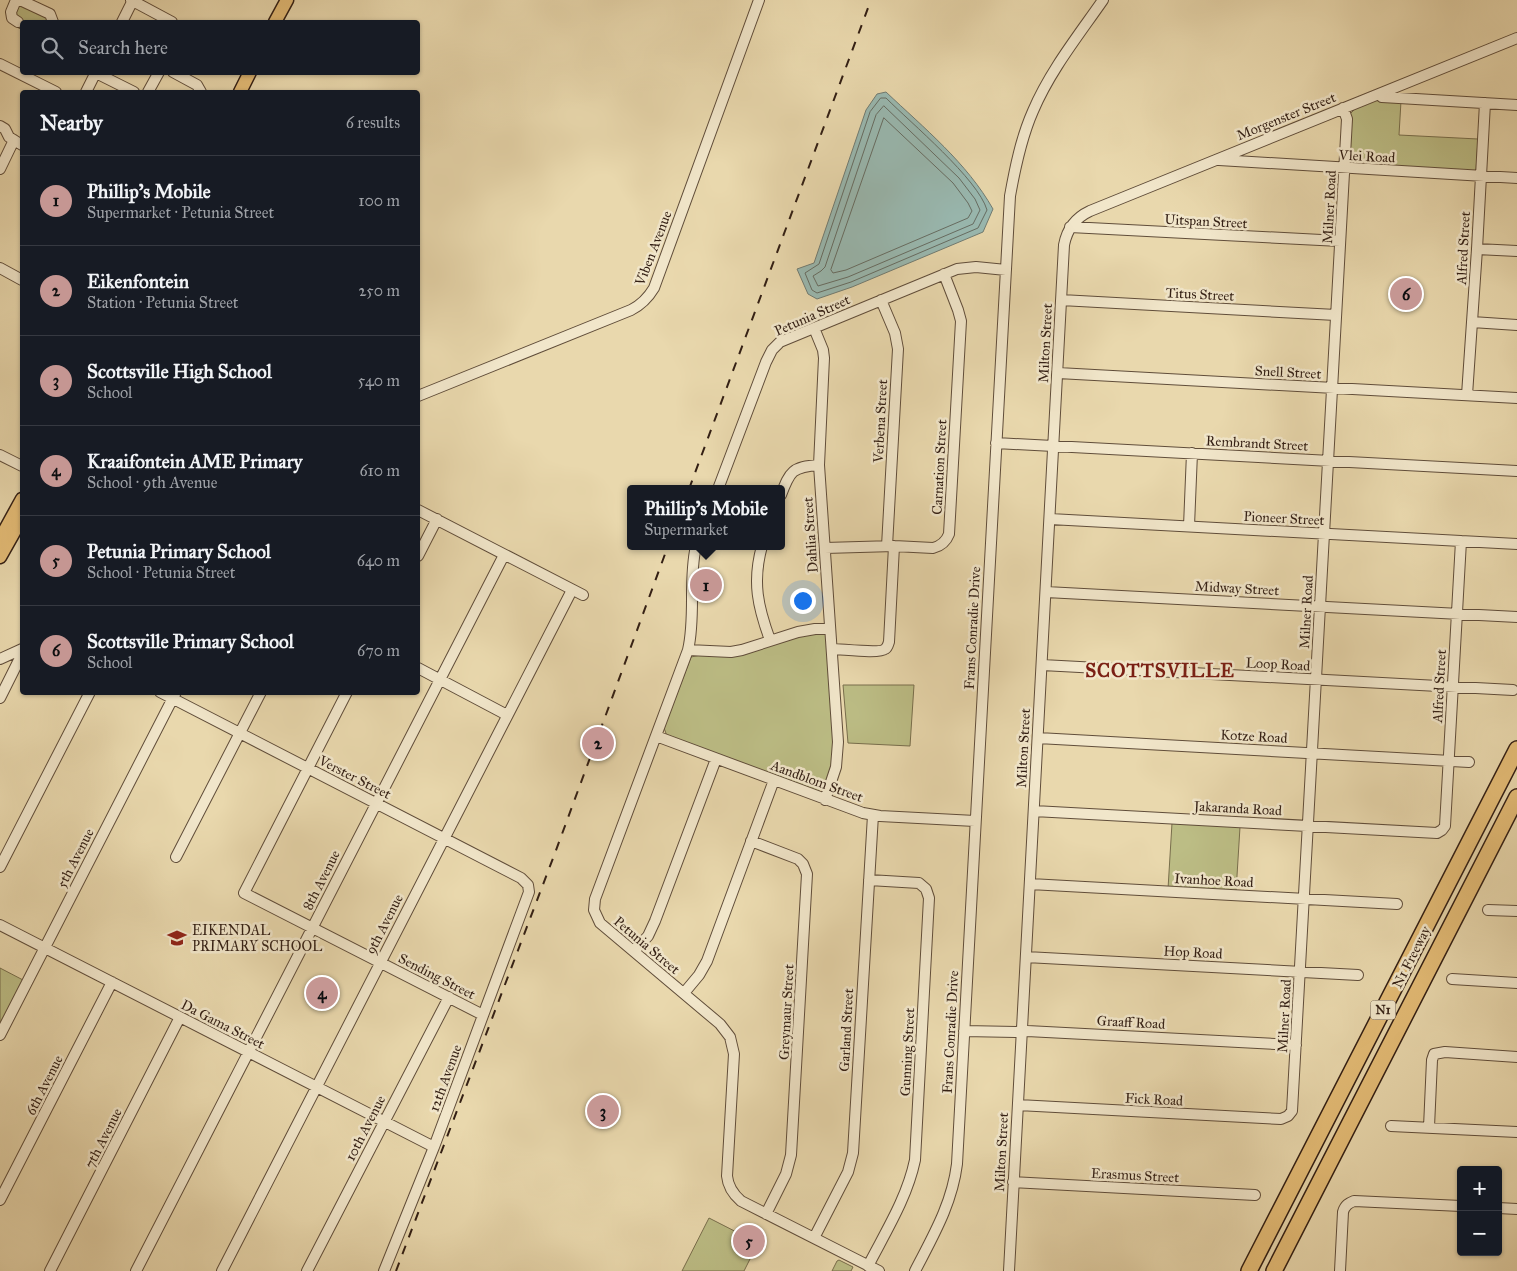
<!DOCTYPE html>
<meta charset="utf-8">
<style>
:root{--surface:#171b24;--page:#242831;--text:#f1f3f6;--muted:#9ea1a6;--line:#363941;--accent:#c59692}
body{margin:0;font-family:"IM FELL Great Primer",serif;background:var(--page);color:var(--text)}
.controls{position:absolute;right:15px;bottom:15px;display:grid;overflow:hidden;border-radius:5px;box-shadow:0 1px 4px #0004}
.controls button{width:45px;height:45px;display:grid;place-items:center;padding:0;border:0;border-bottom:1px solid var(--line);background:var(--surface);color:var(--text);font:25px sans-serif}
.you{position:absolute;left:802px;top:600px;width:18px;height:18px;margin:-12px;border:4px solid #fff;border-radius:50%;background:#1a73e8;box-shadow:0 0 0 8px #1a73e833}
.badge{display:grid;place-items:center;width:32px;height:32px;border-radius:50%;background:var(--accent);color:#111;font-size:16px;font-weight:700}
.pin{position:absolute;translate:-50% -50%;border:2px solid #fff;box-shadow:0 1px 5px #0006}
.popup{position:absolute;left:627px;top:485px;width:158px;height:65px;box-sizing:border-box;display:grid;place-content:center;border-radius:5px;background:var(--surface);filter:drop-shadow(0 1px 4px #0005);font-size:16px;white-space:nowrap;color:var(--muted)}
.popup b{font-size:19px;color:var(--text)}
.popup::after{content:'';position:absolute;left:50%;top:100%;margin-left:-10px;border:10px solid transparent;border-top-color:var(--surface)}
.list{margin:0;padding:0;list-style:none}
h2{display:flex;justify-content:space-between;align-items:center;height:65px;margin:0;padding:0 20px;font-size:21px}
h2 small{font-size:16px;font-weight:400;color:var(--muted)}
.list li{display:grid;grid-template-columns:32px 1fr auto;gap:15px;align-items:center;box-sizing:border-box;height:90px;padding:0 20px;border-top:1px solid var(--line)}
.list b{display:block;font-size:19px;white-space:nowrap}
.list p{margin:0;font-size:16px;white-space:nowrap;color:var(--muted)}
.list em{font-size:16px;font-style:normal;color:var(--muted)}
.icon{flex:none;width:28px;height:28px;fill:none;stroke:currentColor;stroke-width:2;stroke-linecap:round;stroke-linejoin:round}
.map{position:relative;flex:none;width:1517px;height:1271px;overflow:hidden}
.search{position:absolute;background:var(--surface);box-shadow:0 1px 4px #0004;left:20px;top:20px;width:400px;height:55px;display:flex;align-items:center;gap:12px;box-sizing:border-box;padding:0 18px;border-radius:5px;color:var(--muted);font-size:19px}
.panel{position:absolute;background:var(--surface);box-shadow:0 1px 4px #0004;left:20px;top:90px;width:400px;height:605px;border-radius:5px}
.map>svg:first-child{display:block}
.green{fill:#bcbd85;stroke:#786e4c}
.water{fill:#99b9b1;stroke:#707b72}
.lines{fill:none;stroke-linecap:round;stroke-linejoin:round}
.shore{stroke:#666c62;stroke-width:1}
.minor-casing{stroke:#604d3a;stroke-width:12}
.major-casing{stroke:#331f14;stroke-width:15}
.highway-casing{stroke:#331f14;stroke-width:18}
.minor{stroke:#f1e6ca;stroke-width:10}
.major{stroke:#e4bc76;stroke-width:12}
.highway{stroke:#e4bc76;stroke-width:15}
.rail{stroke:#331f14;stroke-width:2;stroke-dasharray:9 9;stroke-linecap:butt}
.labels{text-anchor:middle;stroke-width:5;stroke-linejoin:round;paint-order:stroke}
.shield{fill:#f1e6ca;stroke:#6c5b4b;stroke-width:1}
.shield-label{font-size:12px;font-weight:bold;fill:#331f14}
.street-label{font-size:14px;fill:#331f14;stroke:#f1e6ca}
.poi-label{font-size:14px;fill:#331f14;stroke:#f1e6ca;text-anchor:start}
.district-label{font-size:19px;font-weight:bold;letter-spacing:1px;fill:#7a1f14;stroke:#f1e6ca}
</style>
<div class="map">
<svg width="1517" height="1271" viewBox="0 0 1517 1271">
<rect width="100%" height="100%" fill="#e9d8ad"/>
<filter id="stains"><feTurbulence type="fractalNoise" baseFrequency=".004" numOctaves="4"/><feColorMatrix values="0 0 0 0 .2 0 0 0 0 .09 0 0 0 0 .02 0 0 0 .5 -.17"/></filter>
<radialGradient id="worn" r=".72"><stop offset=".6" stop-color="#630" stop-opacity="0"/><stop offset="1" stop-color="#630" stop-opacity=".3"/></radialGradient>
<path class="green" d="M18 4 47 15 51 22H22V30L17 27 13 12Z
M1376 100 1401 101 1399 135 1478 139 1476 172 1351 163 1349 161 1350 114 1356 108Z
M808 633 825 634 827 636 835 746C834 759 830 787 817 791L667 736 664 728 691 657Z
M843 685H914L910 746 848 743Z
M1172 823 1240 827 1236 892 1168 889Z
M0 968 23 980 0 1025Z
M709 1218 758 1243 744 1271H682Z
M839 1260 853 1267 851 1271H832L837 1261Z"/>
<path class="water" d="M886 92C924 128 967 163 993 209L983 232 852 287 817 299 808 294 797 269 814 263 866 110 877 94Z"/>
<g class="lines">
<path class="shore" d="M881 98H886C911 123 978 179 987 210L978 228 851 282 817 293 812 290 805 273 819 264 870 112Z
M884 106 959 178 975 199 980 210 973 224 848 277 818 286 813 276 821 271 825 267 876 115Z
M884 118 953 183 968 203 972 211 968 218 846 270 833 273 831 270Z"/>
<g class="minor-casing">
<path id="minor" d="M16 0 11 12 12 18 18 22
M20 0 50 14 53 22
M131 0 172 22
M122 22 133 0
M0 64 56 92
M173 72 197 85 201 92
M96 73 134 92
M86 92 96 72
M148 92 159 72
M1381 93 1382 97 1517 105
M0 126 5 129 9 137 22 145
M1219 160 1517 178
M0 169 14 140
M1070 227 1340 241
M1477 249 1517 251
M0 268 22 280
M881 300 895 333 898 349 887 546
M1061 300 1336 315
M1472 322 1517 325
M814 328 823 350 824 358 819 465 838 742 836 767 825 800
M1058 373 1517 398
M1467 395 1477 249 1485 103
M418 396 631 310C641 305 648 298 654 288L759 0
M996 443 1517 471
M0 455 22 466
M718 489 766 362 772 350 780 342 957 269 976 267 1006 270
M781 495C790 471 792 467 819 465
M418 510 583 595
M1050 519 1517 544
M1189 526 1192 453
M696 546C688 580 696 616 688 650L595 899 594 910 600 923 720 1024 730 1037 734 1054 727 1176C728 1187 733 1194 741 1201L879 1271
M762 546C752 582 758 607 770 640
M825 548 894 546 933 548C941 546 946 542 949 534L961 321 958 310 944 274
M418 556 437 519
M1046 592 1517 617
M832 649C842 649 879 654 885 649 888 647 888 644 889 642L894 546
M688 650 731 652 742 650 798 632 815 629H830
M0 659 22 649
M1042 665 1513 690
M418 668 507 715
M160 692 521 878 528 885 529 892 434 1147 384 1271
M347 692 244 893 483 1015
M0 698 22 654
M656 736 863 813 880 816 975 821
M1038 738 1469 762
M1034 811 1437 833 1442 830 1445 826 1461 541
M751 841 798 859 803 864 807 874 791 1155 786 1174 766 1214
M176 857 261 692
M0 867 90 692
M1030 884 1397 904
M1488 910 1517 911
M0 925 434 1147
M634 951 648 936 655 921 716 759
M1026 957 1358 975
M1452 979 1517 983
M684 993 699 975 707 961 774 780
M964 1031 1016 1032 1027 1031 1296 1045
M0 1035 176 692
M1018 1105 1281 1119 1288 1116 1292 1111 1347 119 1343 108
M1391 1126 1517 1132
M1429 1127 1432 1060 1434 1054 1445 1052 1517 1057
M1013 1182 1255 1195
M0 1200 112 982
M1498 1208 1517 1209
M814 1238 848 1172 853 1153 873 815
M868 1266C886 1231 907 1198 915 1160L929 898 926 889 919 883 869 880
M50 1271 180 1017
M136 1271 504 555
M222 1271 572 590
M307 1271 449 997
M915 1271C933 1236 952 1204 957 1164L1010 196C1015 168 1021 138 1033 111 1050 71 1078 36 1103 0
M1009 1271 1064 245C1067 229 1075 218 1090 211L1517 38
M1340 1271 1343 1212C1345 1205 1349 1203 1354 1201L1461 1206"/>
</g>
<g class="major-casing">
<path id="major" d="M275 22 287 0
M240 92 250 72
M0 539 22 499
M0 557 22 518"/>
</g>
<g class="highway-casing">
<path id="highway" d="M1249 1271 1517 749
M1274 1271 1517 797"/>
</g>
<use href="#minor" class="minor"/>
<use href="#major" class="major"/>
<use href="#highway" class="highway"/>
<path class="rail" d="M689 489 871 0
M396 1271 555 853 668 546"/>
</g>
<defs>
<g id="school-bare" transform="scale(1.5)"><path d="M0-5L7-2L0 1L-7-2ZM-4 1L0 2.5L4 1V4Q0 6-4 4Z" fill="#8f2418" stroke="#f1e6ca" stroke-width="2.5" paint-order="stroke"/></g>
</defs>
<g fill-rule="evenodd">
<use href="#school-bare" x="177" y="938"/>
</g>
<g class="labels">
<rect class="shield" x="1370.5" y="1000.5" width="25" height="19" rx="4"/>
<g class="shield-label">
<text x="1383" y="1014">N1</text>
</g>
<g class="street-label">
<text transform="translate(1286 116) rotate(-22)" y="5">Morgenster Street</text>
<text transform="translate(1367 156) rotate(3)" y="5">Vlei Road</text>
<text transform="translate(1329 207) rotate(-87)" y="5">Milner Road</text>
<text transform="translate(1206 221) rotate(3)" y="5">Uitspan Street</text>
<text transform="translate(653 248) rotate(-69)" y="5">Viben Avenue</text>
<text transform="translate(1463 248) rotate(-87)" y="5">Alfred Street</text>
<text transform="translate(1200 294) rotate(3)" y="5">Titus Street</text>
<text transform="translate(812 315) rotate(-24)" y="5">Petunia Street</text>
<text transform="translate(1045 343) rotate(-87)" y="5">Milton Street</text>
<text transform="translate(1288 372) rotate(3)" y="5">Snell Street</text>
<text transform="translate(880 421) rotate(-87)" y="5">Verbena Street</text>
<text transform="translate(1257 443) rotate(3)" y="5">Rembrandt Street</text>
<text transform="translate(939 467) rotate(-87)" y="5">Carnation Street</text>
<text transform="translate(1284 518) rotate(3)" y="5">Pioneer Street</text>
<text transform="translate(810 535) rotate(-94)" y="5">Dahlia Street</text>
<text transform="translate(1237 588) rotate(3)" y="5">Midway Street</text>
<text transform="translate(1306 612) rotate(-87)" y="5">Milner Road</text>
<text transform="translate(972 628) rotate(-87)" y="5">Frans Conradie Drive</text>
<text transform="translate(1278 664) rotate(3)" y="5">Loop Road</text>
<text transform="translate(1439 686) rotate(-87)" y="5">Alfred Street</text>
<text transform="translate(1254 736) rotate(3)" y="5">Kotze Road</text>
<text transform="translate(1023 748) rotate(-87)" y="5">Milton Street</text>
<text transform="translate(355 777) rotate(27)" y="5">Verster Street</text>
<text transform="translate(817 781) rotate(20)" y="5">Aandblom Street</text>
<text transform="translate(1238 808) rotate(3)" y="5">Jakaranda Road</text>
<text transform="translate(75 858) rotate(-63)" y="5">5th Avenue</text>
<text transform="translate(321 880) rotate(-63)" y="5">8th Avenue</text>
<text transform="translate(1214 880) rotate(3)" y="5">Ivanhoe Road</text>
<text transform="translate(384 924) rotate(-63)" y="5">9th Avenue</text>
<text transform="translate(647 945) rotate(40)" y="5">Petunia Street</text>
<text transform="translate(1193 952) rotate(3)" y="5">Hop Road</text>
<text transform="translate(1411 957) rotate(-63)" y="5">N1 Freeway</text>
<text transform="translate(437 976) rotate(27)" y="5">Sending Street</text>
<text transform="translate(786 1012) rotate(-87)" y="5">Greymaur Street</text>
<text transform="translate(1284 1016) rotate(-87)" y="5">Milner Road</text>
<text transform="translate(1131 1022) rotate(3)" y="5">Graaff Road</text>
<text transform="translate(223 1024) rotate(27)" y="5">Da Gama Street</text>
<text transform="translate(846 1030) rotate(-87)" y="5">Garland Street</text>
<text transform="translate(950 1032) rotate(-87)" y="5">Frans Conradie Drive</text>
<text transform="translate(907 1052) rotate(-87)" y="5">Gunning Street</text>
<text transform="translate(445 1078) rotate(-70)" y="5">12th Avenue</text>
<text transform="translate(44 1085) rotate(-63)" y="5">6th Avenue</text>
<text transform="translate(1154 1099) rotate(3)" y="5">Fick Road</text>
<text transform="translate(365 1128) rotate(-63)" y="5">10th Avenue</text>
<text transform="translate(103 1138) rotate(-63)" y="5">7th Avenue</text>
<text transform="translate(1001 1152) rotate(-87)" y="5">Milton Street</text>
<text transform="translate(1135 1175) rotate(3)" y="5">Erasmus Street</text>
</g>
<g class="poi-label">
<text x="192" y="935">EIKENDAL<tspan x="192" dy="16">PRIMARY SCHOOL</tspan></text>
</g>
<g class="district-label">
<text x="1160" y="677">SCOTTSVILLE</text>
</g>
</g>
<rect width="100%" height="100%" filter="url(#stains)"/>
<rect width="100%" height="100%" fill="url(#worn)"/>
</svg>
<div class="controls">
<button>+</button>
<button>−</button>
</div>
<div class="you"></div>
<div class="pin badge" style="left:706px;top:585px">1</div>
<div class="popup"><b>Phillip's Mobile</b>Supermarket</div>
<div class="pin badge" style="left:598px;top:743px">2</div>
<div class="pin badge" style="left:603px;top:1111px">3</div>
<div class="pin badge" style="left:322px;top:993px">4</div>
<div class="pin badge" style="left:749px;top:1241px">5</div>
<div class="pin badge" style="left:1406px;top:294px">6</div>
<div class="search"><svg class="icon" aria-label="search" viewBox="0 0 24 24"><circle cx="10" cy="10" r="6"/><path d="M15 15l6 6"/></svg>Search here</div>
<section class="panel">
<h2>Nearby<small>6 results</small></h2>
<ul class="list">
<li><span class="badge">1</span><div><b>Phillip's Mobile</b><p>Supermarket · Petunia Street</p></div><em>100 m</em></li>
<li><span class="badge">2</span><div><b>Eikenfontein</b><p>Station · Petunia Street</p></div><em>250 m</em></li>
<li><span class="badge">3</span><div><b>Scottsville High School</b><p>School</p></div><em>540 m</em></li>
<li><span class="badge">4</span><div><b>Kraaifontein AME Primary</b><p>School · 9th Avenue</p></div><em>610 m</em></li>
<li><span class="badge">5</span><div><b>Petunia Primary School</b><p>School · Petunia Street</p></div><em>640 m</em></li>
<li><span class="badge">6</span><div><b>Scottsville Primary School</b><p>School</p></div><em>670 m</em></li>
</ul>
</section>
</div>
